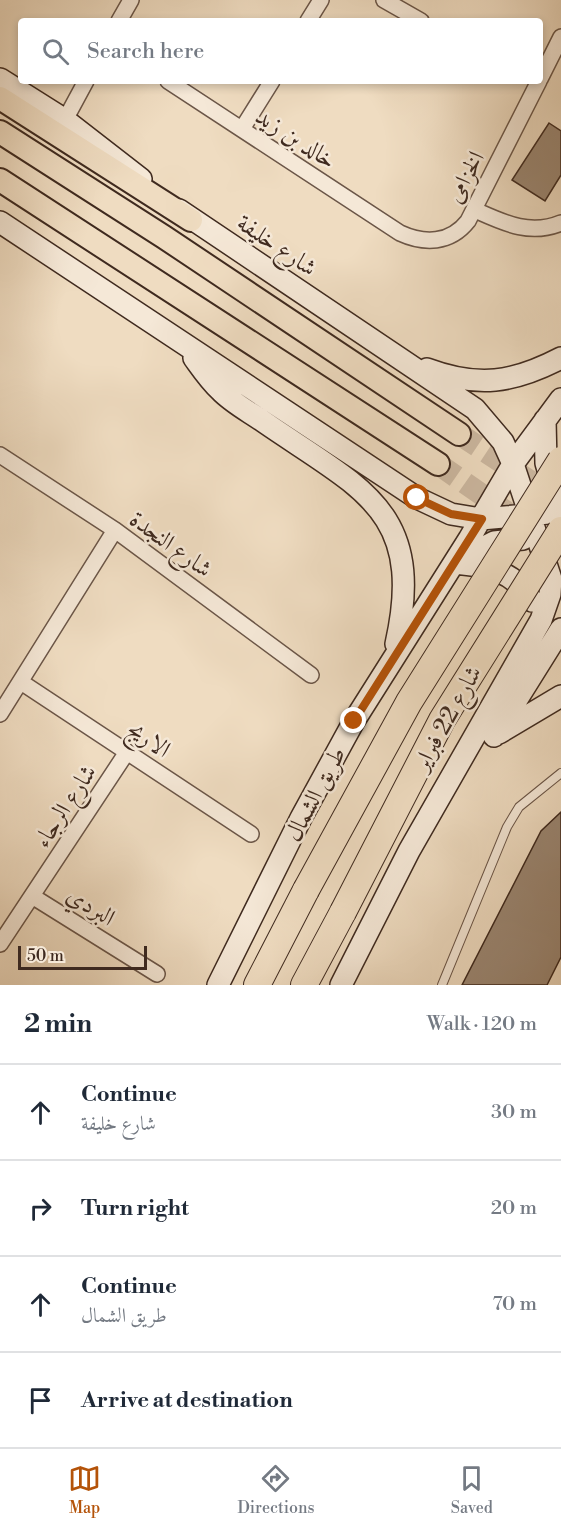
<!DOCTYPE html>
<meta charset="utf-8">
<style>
:root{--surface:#fff;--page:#f2f2f3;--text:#1f2937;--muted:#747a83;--line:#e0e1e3;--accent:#b45309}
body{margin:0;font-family:"Libre Bodoni",Amiri,serif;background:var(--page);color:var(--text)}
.scale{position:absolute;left:18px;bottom:15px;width:129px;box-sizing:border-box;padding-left:6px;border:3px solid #3f2a1f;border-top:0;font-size:16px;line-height:21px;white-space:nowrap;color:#3f2a1f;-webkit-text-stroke:4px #f5e8d7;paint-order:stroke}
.stop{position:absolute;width:18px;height:18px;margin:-14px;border:4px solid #b45309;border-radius:50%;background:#fff}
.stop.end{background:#b45309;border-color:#fff;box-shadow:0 2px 6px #0008}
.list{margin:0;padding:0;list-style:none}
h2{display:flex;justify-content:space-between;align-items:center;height:78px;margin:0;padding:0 24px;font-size:26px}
h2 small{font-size:20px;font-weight:400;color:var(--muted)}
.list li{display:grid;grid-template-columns:39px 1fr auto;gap:18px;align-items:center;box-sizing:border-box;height:96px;padding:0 24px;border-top:2px solid var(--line)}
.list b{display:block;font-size:22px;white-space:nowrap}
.list p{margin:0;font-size:20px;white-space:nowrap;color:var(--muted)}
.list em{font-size:20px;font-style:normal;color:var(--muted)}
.icon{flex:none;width:33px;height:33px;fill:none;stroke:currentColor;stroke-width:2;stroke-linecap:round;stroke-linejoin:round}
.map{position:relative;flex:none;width:561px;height:985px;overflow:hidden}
.search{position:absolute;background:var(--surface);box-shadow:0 3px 9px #0003;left:18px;right:18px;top:18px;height:66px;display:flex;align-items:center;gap:15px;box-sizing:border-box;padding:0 21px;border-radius:6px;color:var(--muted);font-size:22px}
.sheet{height:462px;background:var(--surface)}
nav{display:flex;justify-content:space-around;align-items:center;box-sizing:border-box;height:84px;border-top:2px solid var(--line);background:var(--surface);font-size:16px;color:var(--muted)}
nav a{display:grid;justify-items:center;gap:3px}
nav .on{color:var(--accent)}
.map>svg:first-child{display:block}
.building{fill:#9b8773;stroke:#3f2a1f;stroke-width:1.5}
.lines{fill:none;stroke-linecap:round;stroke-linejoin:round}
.primary-tunnel{stroke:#ccb8a1;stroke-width:22;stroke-dasharray:22 11;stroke-linecap:butt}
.lane-casing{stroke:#6b5648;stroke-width:10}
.street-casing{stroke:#6b5648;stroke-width:18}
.secondary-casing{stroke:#3f2a1f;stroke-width:24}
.primary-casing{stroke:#3f2a1f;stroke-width:26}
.highway-casing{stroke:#3f2a1f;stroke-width:28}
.lane{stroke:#f5e8d7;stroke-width:8}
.street{stroke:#f5e8d7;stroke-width:15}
.secondary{stroke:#f5e8d7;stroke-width:21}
.primary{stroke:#efdcc1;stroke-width:22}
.highway{stroke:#efdcc1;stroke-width:26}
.highway-bridge-casing{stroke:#3f2a1f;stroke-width:28;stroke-linecap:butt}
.highway-bridge{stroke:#efdcc1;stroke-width:26}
.route{stroke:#b45309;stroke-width:8}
.labels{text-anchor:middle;stroke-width:5;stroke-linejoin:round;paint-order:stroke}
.street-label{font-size:24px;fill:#3f2a1f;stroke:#f5e8d7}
</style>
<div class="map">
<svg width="561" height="985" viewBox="0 0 561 985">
<rect width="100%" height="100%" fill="#efdcc1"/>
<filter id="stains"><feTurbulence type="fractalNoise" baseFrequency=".00333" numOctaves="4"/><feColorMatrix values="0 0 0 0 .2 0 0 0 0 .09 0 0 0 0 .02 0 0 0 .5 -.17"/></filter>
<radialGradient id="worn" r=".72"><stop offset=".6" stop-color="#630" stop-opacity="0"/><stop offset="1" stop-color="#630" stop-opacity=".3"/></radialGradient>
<path class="building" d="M549 123 561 131V175L545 201 512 180Z
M561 812V957L547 985H462L541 831Z"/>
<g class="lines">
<path class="primary-tunnel" d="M459 434 557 499
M438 464 508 513"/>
<g class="lane-casing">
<path id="lane" d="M442 985 507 827 519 807 561 773"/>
</g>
<g class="street-casing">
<path id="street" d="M384 0 421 21
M119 21 131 0
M308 21 321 0
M540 79 561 37
M168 81 400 233C424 244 450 244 468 221L539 81
M65 120 86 81
M242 129 272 81
M475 210C504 223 530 236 561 223
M0 455 115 530 311 675
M21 682 251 834
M0 714 115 530
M32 896 157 974
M0 944 127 752"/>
</g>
<g class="secondary-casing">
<path id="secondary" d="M0 79 65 120 141 179
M179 210 475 409 503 442 513 464 551 579 550 594 541 620 409 851 341 985
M0 222 417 498 451 514 481 519 561 512
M194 358C202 369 210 381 220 390 232 403 250 412 264 422 361 489 426 510 396 644
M427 369C478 388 513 383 561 358
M545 420 546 463 561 514
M457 561 494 542 523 539
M454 563C487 566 514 570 532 601
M499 733 561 696
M494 736 561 629
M218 985 301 818 354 721 469 539 513 464 561 399"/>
</g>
<g class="primary-casing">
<path id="primary" d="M0 98 191 220
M0 132 164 237 459 434
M0 180 438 464"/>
</g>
<g class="highway-casing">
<path id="highway" d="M257 985 306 890
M304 985 343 912"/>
</g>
<use href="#lane" class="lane"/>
<use href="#street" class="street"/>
<use href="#secondary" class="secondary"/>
<use href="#primary" class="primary"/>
<use href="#highway" class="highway"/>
<g class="highway-bridge-casing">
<path id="highway-bridge" d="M306 890 409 702 561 460
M343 912 442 720 561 530"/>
</g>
<use href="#highway-bridge" class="highway-bridge"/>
</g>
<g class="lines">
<path class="route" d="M354 721 482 519 451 514 417 498"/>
</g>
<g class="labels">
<g class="street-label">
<text transform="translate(296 138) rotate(33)" y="8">خالد بن زيد</text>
<text transform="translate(465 177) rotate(-62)" y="8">الخزامى</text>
<text transform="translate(277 245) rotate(34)" y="8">شارع خليفة</text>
<text transform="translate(171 544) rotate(36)" y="8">شارع النجدة</text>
<text transform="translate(447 718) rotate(-61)" y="8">شارع 22 فبراير</text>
<text transform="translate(149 739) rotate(34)" y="8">الاريج</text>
<text transform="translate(315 794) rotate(-62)" y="8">طريق الشمال</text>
<text transform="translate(65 806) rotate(-57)" y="8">شارع الرجاء</text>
<text transform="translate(91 906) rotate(32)" y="8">البردي</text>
</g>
</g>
<rect width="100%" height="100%" filter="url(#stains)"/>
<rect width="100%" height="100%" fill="url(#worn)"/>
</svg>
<div class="scale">50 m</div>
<div class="stop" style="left:417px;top:498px"></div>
<div class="stop end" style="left:354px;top:721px"></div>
<div class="search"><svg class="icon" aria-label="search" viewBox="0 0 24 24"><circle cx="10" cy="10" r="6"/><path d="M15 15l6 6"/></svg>Search here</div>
</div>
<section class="sheet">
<h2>2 min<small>Walk · 120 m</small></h2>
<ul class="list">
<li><svg class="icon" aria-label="ahead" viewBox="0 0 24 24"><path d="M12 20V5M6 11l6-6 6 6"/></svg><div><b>Continue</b><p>شارع خليفة</p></div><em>30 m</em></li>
<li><svg class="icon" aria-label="right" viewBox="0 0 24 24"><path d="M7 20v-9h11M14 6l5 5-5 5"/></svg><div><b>Turn right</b></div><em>20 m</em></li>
<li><svg class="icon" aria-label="ahead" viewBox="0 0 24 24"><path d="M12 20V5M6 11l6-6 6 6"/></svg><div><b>Continue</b><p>طريق الشمال</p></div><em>70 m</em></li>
<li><svg class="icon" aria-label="arrive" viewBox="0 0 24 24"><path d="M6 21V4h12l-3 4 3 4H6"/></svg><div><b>Arrive at destination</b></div></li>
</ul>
</section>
<nav>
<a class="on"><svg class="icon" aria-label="map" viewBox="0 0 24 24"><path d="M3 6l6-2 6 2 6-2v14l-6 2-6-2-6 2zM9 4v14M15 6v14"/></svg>Map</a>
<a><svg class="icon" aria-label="directions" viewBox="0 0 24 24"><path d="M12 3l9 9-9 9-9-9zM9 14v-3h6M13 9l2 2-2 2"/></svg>Directions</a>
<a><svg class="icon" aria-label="saved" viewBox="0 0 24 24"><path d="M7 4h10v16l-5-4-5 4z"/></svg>Saved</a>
</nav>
